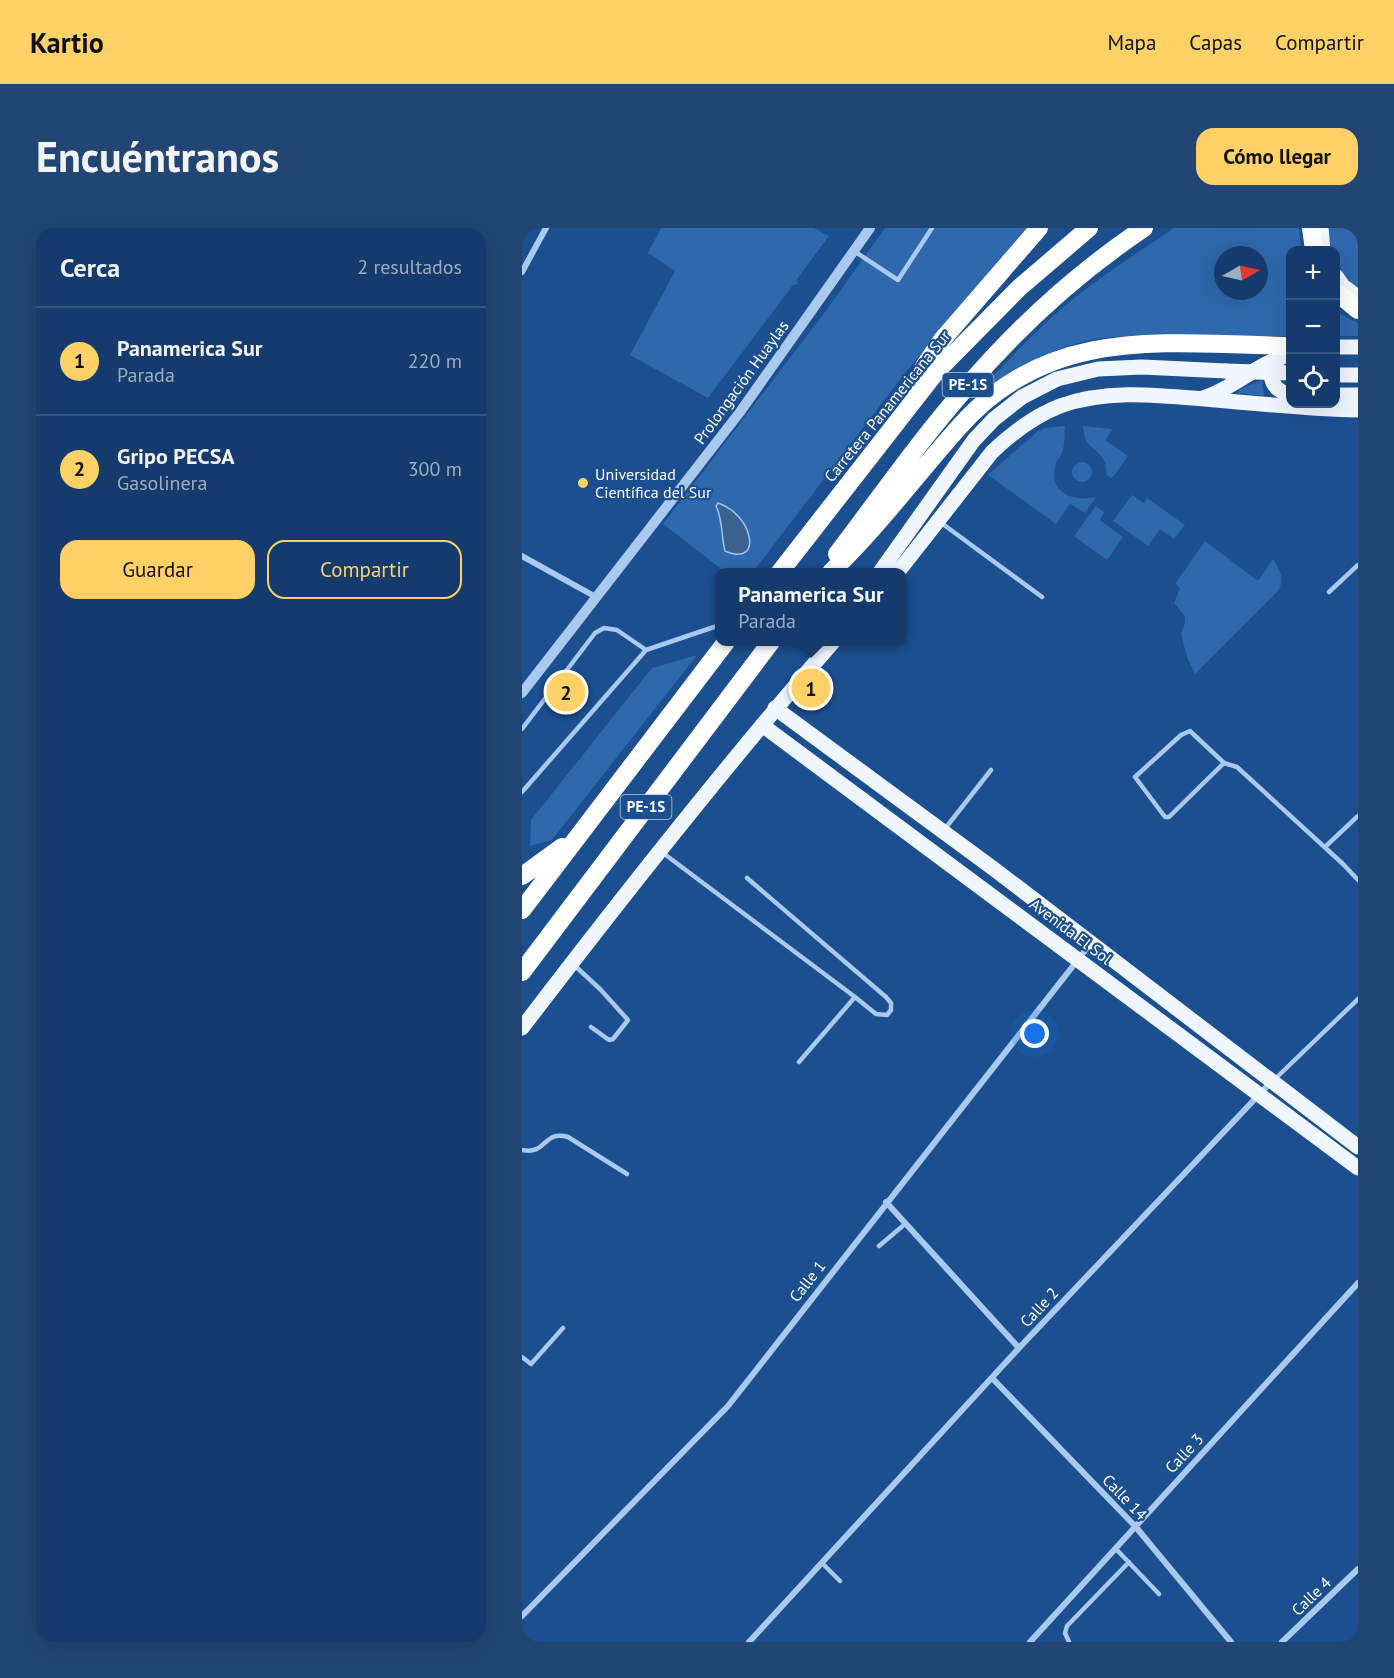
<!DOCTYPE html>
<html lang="es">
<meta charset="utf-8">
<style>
:root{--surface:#143b6b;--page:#214673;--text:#f1f3f6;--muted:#9dadc1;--line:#33557e;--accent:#ffd166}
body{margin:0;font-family:"PT Sans",sans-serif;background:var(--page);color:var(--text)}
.controls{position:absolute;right:18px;top:18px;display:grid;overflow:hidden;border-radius:12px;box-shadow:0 6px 24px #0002}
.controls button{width:54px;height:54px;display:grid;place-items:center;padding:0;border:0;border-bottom:2px solid var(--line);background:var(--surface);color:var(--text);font:30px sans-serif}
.compass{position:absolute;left:692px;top:18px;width:54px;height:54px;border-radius:50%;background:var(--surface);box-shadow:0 6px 24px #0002;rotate:81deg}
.you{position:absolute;left:513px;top:806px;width:21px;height:21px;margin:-15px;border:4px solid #fff;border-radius:50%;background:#1a73e8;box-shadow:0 0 0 9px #1a73e833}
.badge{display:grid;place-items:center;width:39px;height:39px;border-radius:50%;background:var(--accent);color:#111;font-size:20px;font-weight:700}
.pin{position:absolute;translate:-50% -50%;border:3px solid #fff;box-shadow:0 2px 6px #0006}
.popup{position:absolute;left:193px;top:340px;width:192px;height:78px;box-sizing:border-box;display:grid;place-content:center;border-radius:12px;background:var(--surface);filter:drop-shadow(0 2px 4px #0005);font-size:20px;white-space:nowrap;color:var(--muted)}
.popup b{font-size:22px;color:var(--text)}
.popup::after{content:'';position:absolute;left:50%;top:100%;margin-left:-12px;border:12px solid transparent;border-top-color:var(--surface)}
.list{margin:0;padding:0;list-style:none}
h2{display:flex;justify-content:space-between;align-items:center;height:78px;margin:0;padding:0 24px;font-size:26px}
h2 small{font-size:20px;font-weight:400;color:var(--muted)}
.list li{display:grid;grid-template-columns:39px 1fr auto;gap:18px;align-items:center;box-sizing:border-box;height:108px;padding:0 24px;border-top:2px solid var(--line)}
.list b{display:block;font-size:22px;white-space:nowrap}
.list p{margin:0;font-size:20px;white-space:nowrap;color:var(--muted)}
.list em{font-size:20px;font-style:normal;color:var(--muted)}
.actions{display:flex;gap:12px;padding:18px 24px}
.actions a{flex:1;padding:14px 0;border:2px solid var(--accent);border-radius:18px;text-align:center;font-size:21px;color:var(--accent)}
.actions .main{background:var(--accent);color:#111}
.icon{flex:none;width:33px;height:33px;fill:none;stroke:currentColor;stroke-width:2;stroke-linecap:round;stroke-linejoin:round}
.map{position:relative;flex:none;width:836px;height:1414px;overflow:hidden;border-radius:18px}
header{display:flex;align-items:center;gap:36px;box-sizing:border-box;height:84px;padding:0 30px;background:var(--accent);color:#111}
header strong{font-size:28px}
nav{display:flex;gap:33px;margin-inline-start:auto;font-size:21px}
.intro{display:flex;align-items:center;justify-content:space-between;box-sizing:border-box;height:144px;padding:0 36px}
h1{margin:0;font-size:42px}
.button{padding:15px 27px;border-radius:18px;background:var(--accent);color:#111;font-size:21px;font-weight:700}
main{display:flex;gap:36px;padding:0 36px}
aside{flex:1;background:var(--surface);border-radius:18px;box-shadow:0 6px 24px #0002}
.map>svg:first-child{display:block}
.green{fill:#2e69ad;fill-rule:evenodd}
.water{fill:#3c6290;stroke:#9cc4f0;stroke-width:1.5}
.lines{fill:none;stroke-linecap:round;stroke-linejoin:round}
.service{stroke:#a9c9ee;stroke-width:4.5}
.minor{stroke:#a9c9ee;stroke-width:6}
.tertiary{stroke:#a9c9ee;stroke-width:10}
.primary{stroke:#f0f6ff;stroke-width:15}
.motorway{stroke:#fff;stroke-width:18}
.primary-bridge{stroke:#f0f6ff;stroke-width:15}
.poi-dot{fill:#ffd166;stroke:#1b4f8f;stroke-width:2}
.labels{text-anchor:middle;stroke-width:4.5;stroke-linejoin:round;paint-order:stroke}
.shield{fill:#1b4f8f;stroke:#bbcadd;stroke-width:1.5}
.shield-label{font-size:15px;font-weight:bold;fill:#fff}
.street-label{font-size:16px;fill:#fff;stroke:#1b4f8f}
.poi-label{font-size:16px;fill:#fff;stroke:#1b4f8f;text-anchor:start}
</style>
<header>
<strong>Kartio</strong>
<nav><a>Mapa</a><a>Capas</a><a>Compartir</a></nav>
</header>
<div class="intro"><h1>Encuéntranos</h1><a class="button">Cómo llegar</a></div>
<main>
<aside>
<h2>Cerca<small>2 resultados</small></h2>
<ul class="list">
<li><span class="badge">1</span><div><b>Panamerica Sur</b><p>Parada</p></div><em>220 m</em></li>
<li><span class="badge">2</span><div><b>Gripo PECSA</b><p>Gasolinera</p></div><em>300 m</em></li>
</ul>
<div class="actions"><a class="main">Guardar</a><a>Compartir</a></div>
</aside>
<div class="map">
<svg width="836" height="1414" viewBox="0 0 836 1414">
<rect width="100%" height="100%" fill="#1b4f8f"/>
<path class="green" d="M139 0H292L307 8 275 51 276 56 271 57 186 170 108 127 153 43 126 25Z
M363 0H505L383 145 231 344H220L211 340 202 343 141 296 303 84Z
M652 0H777L779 22H768V108C730 108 692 108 654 108 621 108 585 106 553 116 510 129 481 149 446 177 475 143 506 110 539 81 574 51 614 26 652 0ZM701 27H737V63H701Z
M805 0H836V63C825 50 814 40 814 22H809Z
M814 81 818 86 836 95V108H814Z
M740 152 742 168 716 165 717 162Z
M543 198C542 206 543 215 541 222 539 228 534 233 533 239 527 266 553 274 574 269L563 285 548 276 534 296 466 247 516 203 522 200Z
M561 198 591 201 583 212 606 228 592 248 589 250 585 247C584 241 584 233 579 228 568 214 563 221 561 198Z
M550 244a10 10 0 1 1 20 0a10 10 0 1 1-20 0Z
M610 267 622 275 625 270 663 297 652 311 638 301 626 318 591 293Z
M574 278 582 284 578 292 601 309 585 332 552 308Z
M683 313 736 353 751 331C758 342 763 351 756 363L673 446 665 429 659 406 663 395V388L652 375 658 360 653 356Z
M175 427 30 612 8 618 9 592 130 440Z"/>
<path class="water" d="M196 275C231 286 242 340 203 323 199 308 201 292 194 278Z"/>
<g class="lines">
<path class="service" d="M332 23 376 52 410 0
M418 294 520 369
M807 364 836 337
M0 501 73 405 82 400 95 402 124 422
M702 535 647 589H643L613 549 659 507 668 503 702 535 715 539 821 636 836 652
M0 564 124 422 198 397
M422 602 469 542
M803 619 836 588
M141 625 333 769 277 834
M225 650 364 769 369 775V782L365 787 354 786 333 769
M52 737 78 761 106 792 91 811 87 812 69 799
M753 851 836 771
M0 922C26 927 20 902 46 909L105 946
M357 1018 383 996
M0 1129 9 1136 41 1100
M594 1321 637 1366
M300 1335 318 1353
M547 1414 543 1405 545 1398 607 1334"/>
<path class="minor" d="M0 44 24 0
M0 328 74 369
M364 974 497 1120
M470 1150 613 1298 709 1414
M0 1388 206 1178 569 715
M227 1414 497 1120 750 853
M508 1414 836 1055
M760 1414 836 1341"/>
<path class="tertiary" d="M0 465 218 184 348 0"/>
<path class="primary" d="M799 0 801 22
M814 48 821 58 836 69
M814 119H836
M755 135C743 148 752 164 768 166
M814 147H836
M814 167H836
M681 170C713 160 736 134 768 127
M358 344 452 212 472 191 500 169 535 151 576 141 620 139 704 143
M376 344 470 224C490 205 512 188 538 178 588 160 642 168 694 172 741 176 788 181 836 182
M253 480 472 641 836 919
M240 497 836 940
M0 800C100 669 203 538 311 414"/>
<path class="motorway" d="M789 0 792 22
M814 64 836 82
M393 159 403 137 420 112 517 0
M315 326C357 271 397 213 443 161 495 100 555 45 622 0
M258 344 414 144 497 60 567 0
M309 344C356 299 394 247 438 198 529 96 646 116 768 118
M0 648 40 619
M0 682 204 414
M0 744 249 414"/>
<path class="primary-bridge" d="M704 143 768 145"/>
</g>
<circle class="poi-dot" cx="61" cy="255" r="6"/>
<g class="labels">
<g class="shield">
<rect x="420.5" y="145" width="51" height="24" rx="4.5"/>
<rect x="98.5" y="567" width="51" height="24" rx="4.5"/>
</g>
<g class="shield-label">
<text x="446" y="162">PE-1S</text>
<text x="124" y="584">PE-1S</text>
</g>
<g class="street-label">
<text transform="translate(219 154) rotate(-54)" y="6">Prolongación Huaylas</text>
<text transform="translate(365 178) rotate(-51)" y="6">Carretera Panamericana Sur</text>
<text transform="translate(549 703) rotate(37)" y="6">Avenida El Sol</text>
<text transform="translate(285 1053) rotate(-52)" y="6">Calle 1</text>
<text transform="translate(517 1079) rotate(-47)" y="6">Calle 2</text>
<text transform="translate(662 1225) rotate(-47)" y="6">Calle 3</text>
<text transform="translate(603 1269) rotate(46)" y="6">Calle 14</text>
<text transform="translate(789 1368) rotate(-44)" y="6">Calle 4</text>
</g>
<g class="poi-label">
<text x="73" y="252">Universidad<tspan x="73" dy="18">Científica del Sur</tspan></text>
</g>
</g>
</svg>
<div class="controls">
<button>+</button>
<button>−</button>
<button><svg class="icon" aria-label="locate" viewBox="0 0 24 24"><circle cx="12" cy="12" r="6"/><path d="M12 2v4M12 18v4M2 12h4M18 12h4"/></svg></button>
</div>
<svg class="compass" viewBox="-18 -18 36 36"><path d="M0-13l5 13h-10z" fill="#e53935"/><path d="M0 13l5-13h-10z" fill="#9dadc1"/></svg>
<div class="you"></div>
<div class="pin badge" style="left:289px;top:460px">1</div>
<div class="popup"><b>Panamerica Sur</b>Parada</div>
<div class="pin badge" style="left:44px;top:464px">2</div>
</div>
</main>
